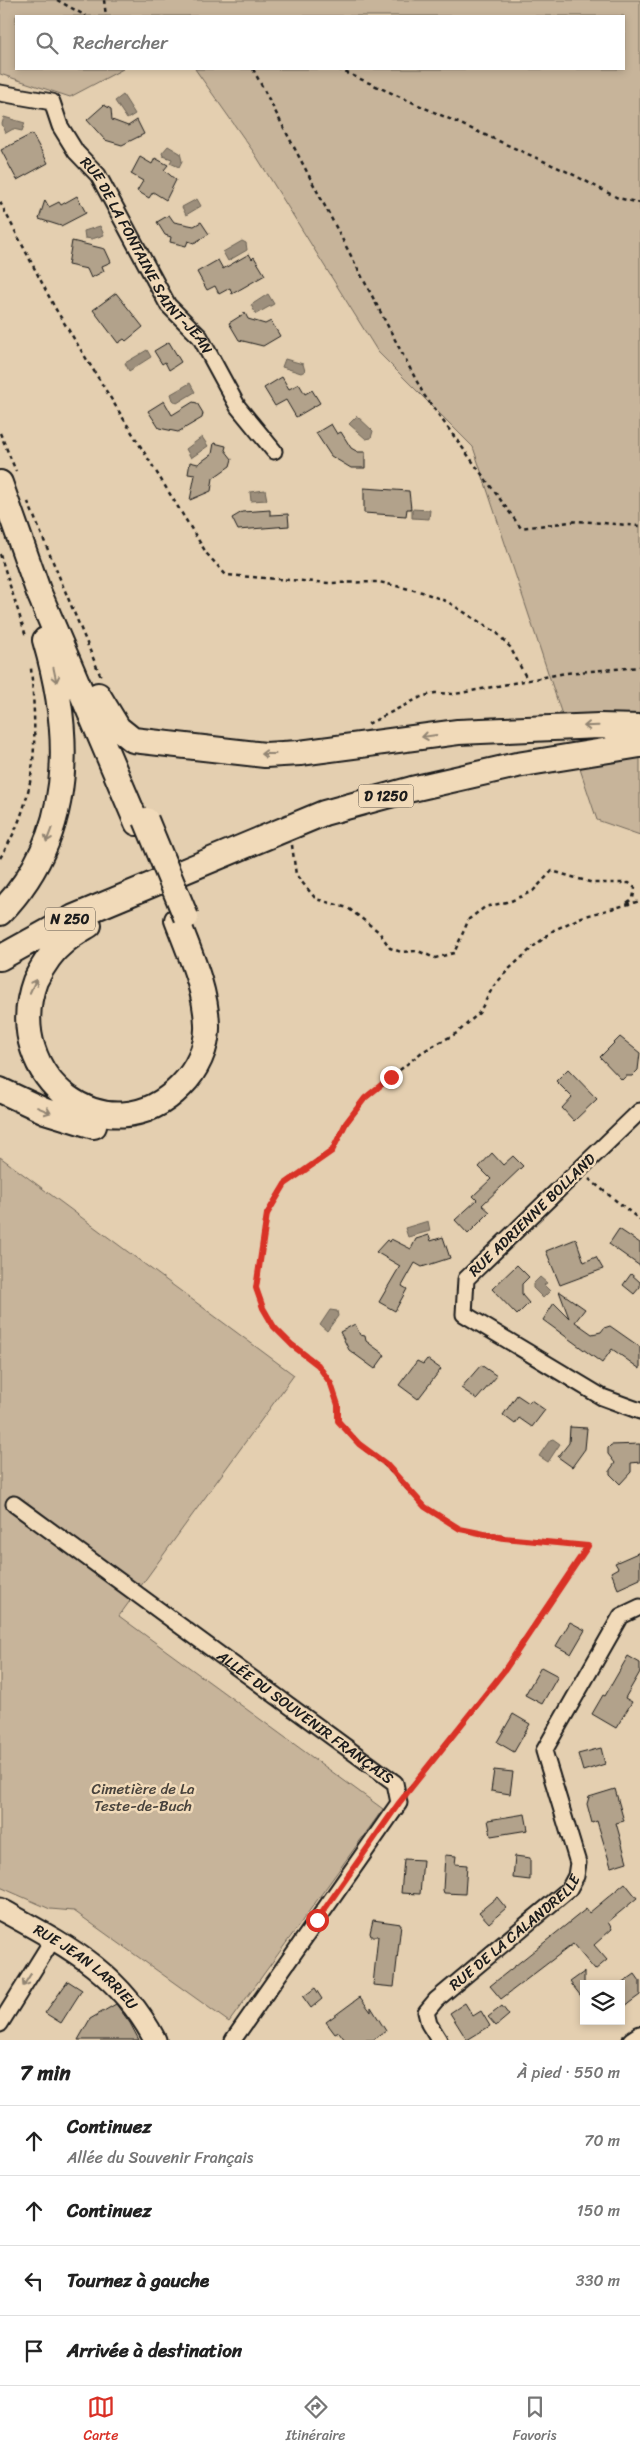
<!DOCTYPE html>
<html lang="fr">
<meta charset="utf-8">
<style>
:root{--surface:#fff;--page:#f2f2f2;--text:#222;--muted:#767676;--line:#e0e0e0;--accent:#d93025}
body{margin:0;font-family:Sriracha,sans-serif;background:var(--page);color:var(--text)}
.controls{position:absolute;right:15px;bottom:15px;display:grid;overflow:hidden;border-radius:0px;box-shadow:0 2px 8px #0003}
.controls button{width:45px;height:45px;display:grid;place-items:center;padding:0;border:0;border-bottom:1px solid var(--line);background:var(--surface);color:var(--text);font:25px sans-serif}
.stop{position:absolute;width:15px;height:15px;margin:-11px;border:4px solid #d93025;border-radius:50%;background:#fff}
.stop.end{background:#d93025;border-color:#fff;box-shadow:0 1px 5px #0008}
.list{margin:0;padding:0;list-style:none}
h2{display:flex;justify-content:space-between;align-items:center;height:65px;margin:0;padding:0 20px;font-size:21px}
h2 small{font-size:16px;font-weight:400;color:var(--muted)}
.list li{display:grid;grid-template-columns:32px 1fr auto;gap:15px;align-items:center;box-sizing:border-box;height:70px;padding:0 20px;border-top:1px solid var(--line)}
.list b{display:block;font-size:19px;white-space:nowrap}
.list p{margin:0;font-size:16px;white-space:nowrap;color:var(--muted)}
.list em{font-size:16px;font-style:normal;color:var(--muted)}
.icon{flex:none;width:28px;height:28px;fill:none;stroke:currentColor;stroke-width:2;stroke-linecap:round;stroke-linejoin:round}
.map{position:relative;flex:none;width:640px;height:2040px;overflow:hidden}
.search{position:absolute;background:var(--surface);box-shadow:0 2px 8px #0003;left:15px;right:15px;top:15px;height:55px;display:flex;align-items:center;gap:12px;box-sizing:border-box;padding:0 18px;border-radius:0px;color:var(--muted);font-size:19px}
.sheet{height:345px;background:var(--surface)}
nav{display:flex;justify-content:space-around;align-items:center;box-sizing:border-box;height:70px;border-top:1px solid var(--line);background:var(--surface);font-size:14px;color:var(--muted)}
nav a{display:grid;justify-items:center;gap:2px}
nav .on{color:var(--accent)}
.map>svg:first-child{display:block}
.green{fill:#c7b49a;stroke:#72685b}
.water{fill:#9d8f7b;stroke:#696155}
.building{fill:#b2a28b;stroke:#1c1c1c}
.lines{fill:none;stroke-linecap:round;stroke-linejoin:round}
.street-casing{stroke:#1c1c1c;stroke-width:19}
.secondary-casing{stroke:#1c1c1c;stroke-width:25}
.primary-casing{stroke:#1c1c1c;stroke-width:28}
.path{stroke:#1c1c1c;stroke-width:2.5;stroke-dasharray:4 4;stroke-linecap:butt}
.street{stroke:#f1dab9;stroke-width:15}
.secondary{stroke:#f1dab9;stroke-width:21}
.primary{stroke:#f1dab9;stroke-width:24}
.primary-bridge-casing{stroke:#1c1c1c;stroke-width:28;stroke-linecap:butt}
.primary-bridge{stroke:#f1dab9;stroke-width:24}
.oneway{stroke:#918472}
.route{stroke:#d93025;stroke-width:6}
.labels{text-anchor:middle;stroke-width:5;stroke-linejoin:round;paint-order:stroke}
.shield{fill:#f1dab9;stroke:#5c554b;stroke-width:1}
.shield-label{font-size:14px;font-weight:bold;fill:#1c1c1c}
.street-label{font-size:15px;fill:#1c1c1c;stroke:#f1dab9}
.park-label{font-size:15px;fill:#47423c;stroke:#f1dab9}
</style>
<div class="map">
<svg width="640" height="2040" viewBox="0 0 640 2040">
<rect width="100%" height="100%" fill="#e4cfb0"/>
<filter id="ink" filterUnits="userSpaceOnUse"><feTurbulence type="fractalNoise" baseFrequency=".02" numOctaves="2"/><feDisplacementMap in="SourceGraphic" scale="10" xChannelSelector="R" yChannelSelector="G"/><feConvolveMatrix kernelMatrix="1 2 1 2 8 2 1 2 1" color-interpolation-filters="sRGB"/></filter>
<g filter="url(#ink)">
<path class="green" d="M0 0H640V835L597 820 473 447 378 352 255 154 195 69H624V16H16V69H123L70 97 0 74Z
M0 1157 294 1375 119 1616 383 1809 229 2022 74 1911 50 1909 0 1887Z"/>
<path class="water" d="M123 95 135 114 127 119 115 101Z
M4 117 25 123 22 131 13 129 6 133 2 124Z
M168 146 180 153 182 161 179 167 170 163 172 159 163 156 162 153Z
M197 199 201 206 186 215 182 207Z
M100 226 104 235 92 239 85 238 84 231Z
M242 241 246 243 247 250 228 261 223 252Z
M268 294 274 304 256 314 251 305Z
M147 350 151 357 129 371 125 363Z
M285 359 303 364 305 371 301 373 282 367Z
M190 383 195 392 177 403 173 400 171 394Z
M357 416 373 431 371 438 366 439 349 424Z
M202 437 208 446 191 458 186 449Z
M265 490 267 500 251 501 250 492Z
M412 509 430 510 429 519 412 518Z
M428 1221 430 1231 408 1237 405 1228Z
M540 1277 547 1283 544 1285 550 1291 543 1298 533 1288V1284Z
M330 1310 337 1311 338 1316 327 1331 320 1325Z
M553 1439 560 1444 548 1462 539 1456 550 1440Z"/>
<path class="building" d="M104 105 111 109 112 120 128 126 137 120 144 134 122 145 105 140 87 120Z
M32 134 48 163 17 180 1 150Z
M140 157 152 164 155 158 168 165 164 170 176 180 166 200 153 192 149 198 137 191 143 181 131 174Z
M77 196 86 213 61 226 39 219 45 200 49 207 59 202 61 205Z
M169 215 174 222 194 226 201 222 209 234 194 243 188 241 186 246 170 242 171 237 165 235 157 222Z
M72 241 105 249 111 262 102 266 104 271 91 278 87 269 68 265Z
M249 254 252 259 254 257 265 275 232 294 230 288 219 294 215 286 207 290 197 272 218 260 223 269Z
M116 293 143 327 126 341 124 339 118 343 93 310Z
M245 313 248 319 265 324 271 321 280 336 263 346 239 340 229 323Z
M169 342 181 362 169 370 165 362 162 364 154 351Z
M282 377 289 389 299 384 305 394 312 390 320 403 296 417 286 400 275 406 264 388Z
M164 401 172 415 193 402 197 403 203 413 202 418 178 432 159 428 148 411Z
M331 424 337 434 341 432 351 448 358 452H365V468H351L331 456 316 433Z
M214 443 226 446 225 450 232 459 230 466 213 478 211 491 190 500 195 475 188 474 190 462 198 464 212 454Z
M364 488 409 491 411 509H407L406 516 364 513Z
M270 510V515L288 514 289 526 238 530 232 518 242 512Z
M620 1037 640 1053 638 1070 632 1076H626L622 1080 600 1057Z
M568 1069 597 1099 574 1121 562 1108 572 1097 556 1081Z
M492 1153 503 1165 513 1156 523 1166 482 1205 490 1212 468 1234 455 1220 477 1200 473 1196 491 1179 479 1167Z
M619 1229 640 1243V1266L609 1244Z
M429 1235 431 1241 443 1237 450 1258 422 1267 415 1263 402 1286 407 1289 395 1311 379 1302 400 1266 376 1252 387 1240 390 1242 391 1239 411 1249 416 1239Z
M576 1239 584 1262 596 1257 603 1269 560 1285 546 1251Z
M517 1265 529 1277 522 1284V1295L529 1303 517 1315 492 1289Z
M631 1274 640 1282V1287L634 1294 623 1285Z
M559 1291 585 1309 575 1322 592 1334 601 1332 604 1328 610 1326 640 1347V1369L612 1349 602 1363 543 1320 554 1303 569 1318Z
M355 1324 360 1335 365 1336 366 1341 385 1355 375 1369 349 1350 340 1332Z
M427 1359 441 1369 418 1399 399 1385 417 1361 423 1364Z
M481 1365 497 1376 477 1399 461 1388Z
M517 1395 529 1403 531 1400 545 1410 532 1427 519 1418 515 1424 503 1415Z
M570 1427 587 1428 585 1449 572 1467 558 1457 569 1443Z
M640 1444V1462L631 1463V1472L620 1484 610 1474V1470L615 1463 608 1454V1448L611 1445Z
M640 1552V1579L618 1589 611 1572 618 1568 615 1563Z
M570 1622 585 1630 571 1654 556 1646Z
M628 1656 640 1663V1672L625 1698 632 1702 616 1728 592 1714 603 1695 605 1696Z
M541 1667 558 1676 542 1704 525 1695Z
M513 1714 530 1724 514 1752 497 1742Z
M601 1748 605 1764 583 1771 578 1754Z
M494 1770 513 1772 510 1794 491 1791Z
M615 1789 624 1821 616 1823 627 1862 611 1867 597 1821 592 1823 587 1804 589 1797Z
M525 1814 528 1830 491 1836 488 1820Z
M445 1855 456 1856 455 1864 467 1865 465 1894 444 1893 443 1890Z
M515 1856 530 1858V1880L513 1878Z
M404 1859 423 1860 420 1894 401 1893Z
M625 1883 637 1898 608 1922 612 1929 594 1945 607 1960 595 1970 573 1944 501 1999 490 1986 586 1909 589 1913Z
M497 1897 506 1908 489 1923 479 1912Z
M373 1920 401 1924 394 1987 373 1985 378 1936H371L370 1933Z
M584 1972V2000L570 1982Z
M635 1974 640 1981V1995L621 2009V1984Z
M68 1981 82 1990 61 2023 45 2013Z
M315 1988 322 1999 311 2008 303 1997Z
M360 1997 371 2012V2007L386 2031 373 2040H345L339 2032 335 2034 326 2022Z
M465 2003 473 2016 481 2011 490 2026 467 2040 450 2013Z
M116 2004 130 2023 139 2040H78L90 2019Z
M502 2006 509 2015 496 2026 488 2017Z"/>
<g class="lines">
<g class="street-casing">
<g id="street">
<path id="s1" d="M0 93 52 102 60 126 76 152 98 175 168 305 200 337 238 407 274 451"/>
<path d="M640 1111 466 1279 464 1314 602 1397 640 1411"/>
<path id="s2" d="M14 1504 395 1783 399 1803 233 2040"/>
<path d="M0 2024 53 1939"/>
<path id="s3" d="M439 2040 429 2024 426 2012 436 2000 569 1889 576 1876 578 1863 544 1751 621 1616 640 1607"/>
<path d="M631 2040 640 2034"/>
</g>
</g>
<g class="secondary-casing">
<g id="secondary">
<path id="s4" d="M0 1909C65 1945 119 1971 155 2040"/>
</g>
</g>
<g class="primary-casing">
<path id="primary" d="M0 483 39 593 137 823
M98 695 118 728 133 740 265 755 300 753 458 732 599 726 640 727
M0 913C75 836 73 736 45 640
M89 925C81 930 72 935 64 942 51 952 42 967 35 981 0 1078 109 1160 181 1086 196 1071 208 1048 207 1025 206 989 190 954 177 920
M0 958 74 917 324 813 412 789 517 765 640 745
M0 1090 45 1111 94 1126"/>
</g>
<path class="path" d="M57 0 86 16
M104 0 106 16
M253 69 424 395 521 528 578 521 640 526
M338 69 570 173 618 198 640 203
M0 202 55 308 207 554 226 575 329 583 379 582 422 592 448 602 497 633 510 647 527 679
M0 433 16 471
M28 502 101 677
M0 554 26 636
M368 724 421 697 435 693 455 694 566 673 640 667
M292 845 296 875 316 899 348 908 379 932 390 948 401 952 418 951 435 958 454 953 469 919 485 907 511 901 533 891 552 871 593 883H629L635 888 633 898 624 905
M0 858C39 796 37 739 31 668
M589 1179 640 1220
M410 1789 504 1671 588 1546 504 1538 460 1529 425 1507 385 1465 359 1444 338 1421V1405L331 1384 318 1365 292 1345 274 1327 263 1308 256 1288 267 1213 285 1184 332 1151 346 1123 365 1098 422 1052 457 1033 479 1013 493 987 508 970 533 947 554 930 582 917 640 901"/>
<use href="#street" class="street"/>
<use href="#secondary" class="secondary"/>
<use href="#primary" class="primary"/>
<g class="primary-bridge-casing">
<path id="primary-bridge" d="M146 820 186 917"/>
</g>
<use href="#primary-bridge" class="primary-bridge"/>
</g>
<defs><path id="oneway-shaft" d="M-6 0H5M1.5-3L5.5 0L1.5 3" fill="none" stroke-width="1.6" stroke-linecap="round" stroke-linejoin="round" transform="scale(1.25)"/></defs>
<g class="oneway">
<use href="#oneway-shaft" transform="translate(55 675) rotate(78)"/>
<use href="#oneway-shaft" transform="translate(591 726) rotate(178)"/>
<use href="#oneway-shaft" transform="translate(429 736) rotate(172)"/>
<use href="#oneway-shaft" transform="translate(268 754) rotate(180)"/>
<use href="#oneway-shaft" transform="translate(49 835) rotate(111)"/>
<use href="#oneway-shaft" transform="translate(33 986) rotate(-65)"/>
<use href="#oneway-shaft" transform="translate(44 1110) rotate(22)"/>
<use href="#oneway-shaft" transform="translate(27 1980) rotate(122)"/>
</g>
</g>
<g class="lines" filter="url(#ink)">
<path class="route" d="M317 1920 399 1803 504 1671 588 1546 504 1538 460 1529 425 1507 386 1464 359 1444 338 1421V1405L331 1384 318 1365 292 1345 274 1327 263 1308 256 1288 267 1214 285 1184 332 1151 346 1123 365 1098 391 1077"/>
</g>
<g class="labels">
<g class="shield">
<rect x="358.5" y="784.5" width="55" height="23" rx="4"/>
<rect x="45" y="907.5" width="50" height="23" rx="4"/>
</g>
<g class="shield-label">
<text x="386" y="801">D 1250</text>
<text x="70" y="924">N 250</text>
</g>
<g class="street-label">
<text dy="5" stroke="none"><textPath href="#s1" startOffset="235">RUE DE LA FONTAINE SAINT-JEAN</textPath></text>
<text transform="translate(532 1215) rotate(-44)" y="5">RUE ADRIENNE BOLLAND</text>
<text dy="5" stroke="none"><textPath href="#s2" startOffset="361">ALLÉE DU SOUVENIR FRANÇAIS</textPath></text>
<text dy="5" stroke="none"><textPath href="#s3" startOffset="151">RUE DE LA CALANDRELLE</textPath></text>
<text dy="5" stroke="none"><textPath href="#s4" startOffset="104">RUE JEAN LARRIEU</textPath></text>
</g>
<g class="park-label">
<text x="143" y="1794">Cimetière de La<tspan x="143" dy="17">Teste-de-Buch</tspan></text>
</g>
</g>
</svg>
<div class="controls">
<button><svg class="icon" aria-label="layers" viewBox="0 0 24 24"><path d="M12 4l9 5-9 5-9-5zM3 14l9 5 9-5"/></svg></button>
</div>
<div class="stop" style="left:317px;top:1920px"></div>
<div class="stop end" style="left:391px;top:1077px"></div>
<div class="search"><svg class="icon" aria-label="search" viewBox="0 0 24 24"><circle cx="10" cy="10" r="6"/><path d="M15 15l6 6"/></svg>Rechercher</div>
</div>
<section class="sheet">
<h2>7 min<small>À pied · 550 m</small></h2>
<ul class="list">
<li><svg class="icon" aria-label="ahead" viewBox="0 0 24 24"><path d="M12 20V5M6 11l6-6 6 6"/></svg><div><b>Continuez</b><p>Allée du Souvenir Français</p></div><em>70 m</em></li>
<li><svg class="icon" aria-label="ahead" viewBox="0 0 24 24"><path d="M12 20V5M6 11l6-6 6 6"/></svg><div><b>Continuez</b></div><em>150 m</em></li>
<li><svg class="icon" aria-label="left" viewBox="0 0 24 24"><path d="M17 20v-9H6M10 6l-5 5 5 5"/></svg><div><b>Tournez à gauche</b></div><em>330 m</em></li>
<li><svg class="icon" aria-label="arrive" viewBox="0 0 24 24"><path d="M6 21V4h12l-3 4 3 4H6"/></svg><div><b>Arrivée à destination</b></div></li>
</ul>
</section>
<nav>
<a class="on"><svg class="icon" aria-label="map" viewBox="0 0 24 24"><path d="M3 6l6-2 6 2 6-2v14l-6 2-6-2-6 2zM9 4v14M15 6v14"/></svg>Carte</a>
<a><svg class="icon" aria-label="directions" viewBox="0 0 24 24"><path d="M12 3l9 9-9 9-9-9zM9 14v-3h6M13 9l2 2-2 2"/></svg>Itinéraire</a>
<a><svg class="icon" aria-label="saved" viewBox="0 0 24 24"><path d="M7 4h10v16l-5-4-5 4z"/></svg>Favoris</a>
</nav>
